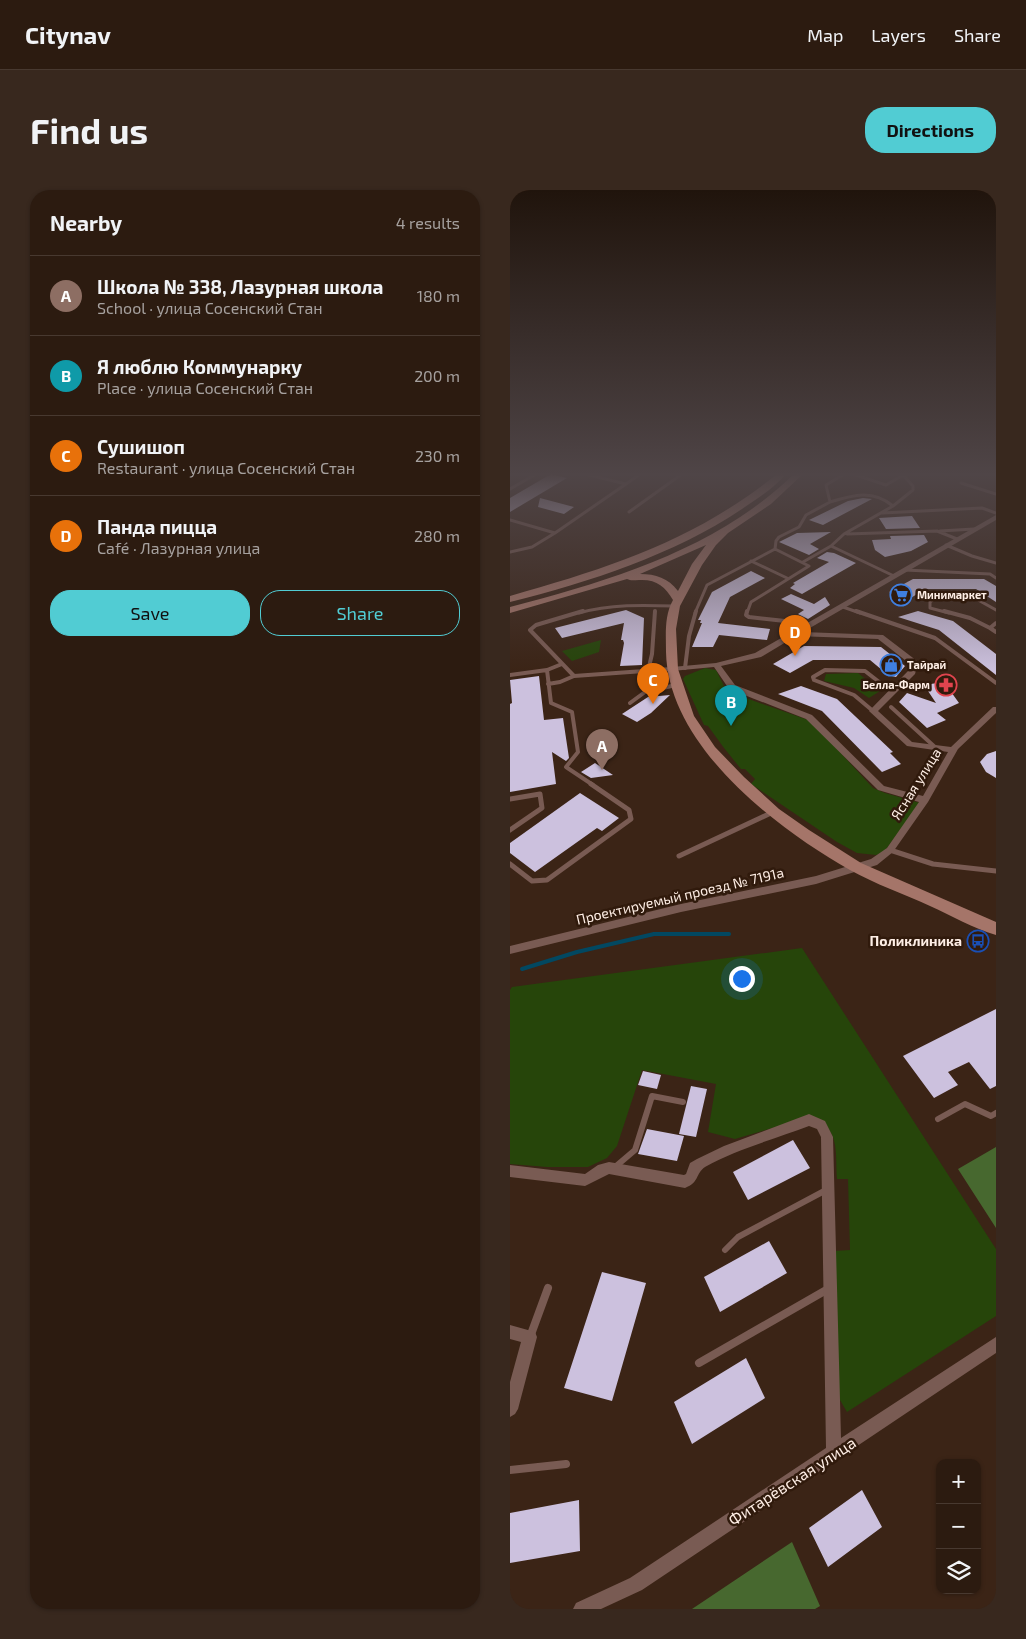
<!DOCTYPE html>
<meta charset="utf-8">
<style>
:root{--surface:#2c1b10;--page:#38281e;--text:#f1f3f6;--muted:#a6a19f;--line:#483930;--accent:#51ccd3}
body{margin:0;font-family:"Exo 2",sans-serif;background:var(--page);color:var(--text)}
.controls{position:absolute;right:15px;bottom:15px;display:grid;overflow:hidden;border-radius:10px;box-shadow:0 1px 4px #0004}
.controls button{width:45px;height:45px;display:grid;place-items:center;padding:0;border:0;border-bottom:1px solid var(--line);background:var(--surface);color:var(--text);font:25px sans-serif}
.you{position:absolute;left:231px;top:788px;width:18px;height:18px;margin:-12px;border:4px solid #fff;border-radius:50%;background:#1a73e8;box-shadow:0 0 0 8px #1a73e833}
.badge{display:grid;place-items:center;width:32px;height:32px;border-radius:50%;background:var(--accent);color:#fff;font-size:16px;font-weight:700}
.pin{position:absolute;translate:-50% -41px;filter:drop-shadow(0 1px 2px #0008)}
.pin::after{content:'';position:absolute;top:26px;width:18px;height:15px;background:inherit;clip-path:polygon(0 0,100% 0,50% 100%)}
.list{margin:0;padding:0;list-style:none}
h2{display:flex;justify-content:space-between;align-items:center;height:65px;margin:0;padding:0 20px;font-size:21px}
h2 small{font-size:16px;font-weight:400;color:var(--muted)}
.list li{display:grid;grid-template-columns:32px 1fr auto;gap:15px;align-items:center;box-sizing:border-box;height:80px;padding:0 20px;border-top:1px solid var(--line)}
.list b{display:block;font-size:19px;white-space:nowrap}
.list p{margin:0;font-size:16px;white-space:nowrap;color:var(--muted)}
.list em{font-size:16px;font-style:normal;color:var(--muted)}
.actions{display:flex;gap:10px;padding:15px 20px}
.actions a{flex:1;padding:11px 0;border:1px solid var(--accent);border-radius:20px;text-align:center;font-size:18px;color:var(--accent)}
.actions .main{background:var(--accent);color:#111}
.icon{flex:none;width:28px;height:28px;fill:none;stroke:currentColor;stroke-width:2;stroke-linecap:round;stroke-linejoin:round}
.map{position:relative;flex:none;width:486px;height:1419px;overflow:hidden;border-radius:20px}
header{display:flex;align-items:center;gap:30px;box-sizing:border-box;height:70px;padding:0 25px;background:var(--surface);border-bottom:1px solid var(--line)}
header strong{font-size:24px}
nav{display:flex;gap:28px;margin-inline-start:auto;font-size:18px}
.intro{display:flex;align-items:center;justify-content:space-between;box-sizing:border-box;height:120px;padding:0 30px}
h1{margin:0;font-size:35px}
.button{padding:12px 22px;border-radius:20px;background:var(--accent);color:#111;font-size:18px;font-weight:700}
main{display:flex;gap:30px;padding:0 30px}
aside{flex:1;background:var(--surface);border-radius:20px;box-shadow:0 1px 4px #0004}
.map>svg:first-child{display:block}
.green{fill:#26450a}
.forest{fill:#47682f}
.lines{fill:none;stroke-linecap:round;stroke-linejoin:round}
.stream{stroke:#024861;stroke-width:4}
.building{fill:#ccc1de}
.lane-far4{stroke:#795b53;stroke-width:3}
.lane-far3{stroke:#795b53;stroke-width:4}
.lane-far2{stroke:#795b53;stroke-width:5}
.lane-far1{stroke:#795b53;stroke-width:6}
.lane{stroke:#795b53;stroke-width:8}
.street{fill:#795b53;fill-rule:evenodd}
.secondary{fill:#a57569;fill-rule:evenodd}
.labels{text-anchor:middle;stroke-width:5;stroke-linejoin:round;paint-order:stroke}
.far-poi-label{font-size:11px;font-weight:bold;fill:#feeee5;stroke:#301a0c;text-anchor:start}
.street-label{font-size:14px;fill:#feeee5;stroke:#301a0c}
.poi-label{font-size:14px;font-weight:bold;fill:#feeee5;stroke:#301a0c;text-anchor:end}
.near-street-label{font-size:16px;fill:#feeee5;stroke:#301a0c}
</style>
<header>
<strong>Citynav</strong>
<nav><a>Map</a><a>Layers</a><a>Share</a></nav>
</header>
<div class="intro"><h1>Find us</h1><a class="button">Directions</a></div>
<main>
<aside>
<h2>Nearby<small>4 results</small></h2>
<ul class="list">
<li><span class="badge" style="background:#8d6e63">A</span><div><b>Школа № 338, Лазурная школа</b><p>School · улица Сосенский Стан</p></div><em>180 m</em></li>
<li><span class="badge" style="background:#0f9aa8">B</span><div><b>Я люблю Коммунарку</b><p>Place · улица Сосенский Стан</p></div><em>200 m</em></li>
<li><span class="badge" style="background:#e8710a">C</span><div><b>Сушишоп</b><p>Restaurant · улица Сосенский Стан</p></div><em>230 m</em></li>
<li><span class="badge" style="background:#e8710a">D</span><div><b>Панда пицца</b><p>Café · Лазурная улица</p></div><em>280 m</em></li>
</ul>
<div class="actions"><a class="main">Save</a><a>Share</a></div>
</aside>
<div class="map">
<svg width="486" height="1419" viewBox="0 0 486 1419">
<rect width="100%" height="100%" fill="#3b2416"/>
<path class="green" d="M91 450 89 462 62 471 52 461Z
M195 478 206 480 214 496 233 507 301 531 363 598 375 603 410 613 374 662 366 665 347 663 327 652 241 594 245 589 235 579H231L214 558 198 536 194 535 173 489 175 486Z
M348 483 370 501 359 508 344 498 314 491 316 484Z
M292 758 486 1059V1126L337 1222 330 1210 326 1182 324 1061 340 1060 338 989H327C325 961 331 938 300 927L225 949 198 942 206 894 132 880 107 956 97 968 78 977H37L0 974V800L2 797Z"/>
<path class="forest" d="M486 957V1038L448 979Z
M282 1352 310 1416 305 1419H182Z"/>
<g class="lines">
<path class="stream" d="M12 779 67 762 144 744H219"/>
</g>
<path class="building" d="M41 284 57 288 0 322V308Z
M30 308 64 317 54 324 28 317Z
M353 308 362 309 313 335 299 330 338 311Z
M402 326 410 338 376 339 369 328Z
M321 342 300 354 309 359 299 365 269 352 287 343Z
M414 345 418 352 401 361 375 367 365 360 362 350 381 349 380 346Z
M317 362 324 363 346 373 292 404 280 398 285 394 283 393 319 372 307 368Z
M241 381 255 388 220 407 208 433 260 439 257 450 209 445 203 457H182L192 433H190L191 430H188L202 402Z
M403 389H474L486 396V412L466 399H415L396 411 379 402Z
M281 404 304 414 315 407 320 415 298 429 288 424 294 420 271 409Z
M116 420 134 428 132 475 110 476 114 453 113 450H111L114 433 52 448 45 438Z
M408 421 443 431 486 464V485L429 440 388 427Z
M294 456 371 457 395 476 386 487 378 485 360 470H303L280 483 263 474Z
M29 486 34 530 53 528 59 568 56 571 42 562 46 594 0 602V514L2 513 0 490Z
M434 492 449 513 427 523 436 530 417 538 389 512 397 503 426 513 414 495Z
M291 496 327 509 383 562 380 563 391 574 372 582 312 521 268 504Z
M160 505 141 523 127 532 112 524 138 507Z
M486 561V588L476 582 470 572 477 564Z
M85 573 103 585 81 588 71 582Z
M70 603 109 628 92 641 87 638 25 682 0 663V653Z
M486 819V896L480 899 459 872 438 882 448 895 424 908 393 866Z
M133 881 151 885 147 899 128 895Z
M181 896 197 899 186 947 169 944Z
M137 939 174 946 167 971 128 964Z
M283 950 300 978 238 1010 223 982Z
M259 1051 277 1083 210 1122 194 1087Z
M92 1082 136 1093 102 1211 54 1198Z
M236 1168 255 1208 182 1254 164 1212Z
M352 1300 372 1337 318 1377 299 1338Z
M69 1310 70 1361 0 1373V1323Z"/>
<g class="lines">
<path class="lane-far4" d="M343 284 376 295 395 284
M451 293 486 304
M116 294 130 284
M0 299 26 284
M383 316 403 300V296L393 285
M119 322 172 284
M372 323 472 318 486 323
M0 330 45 343 116 294 75 284
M430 341 464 339
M337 344 427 341 447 349
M436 355 462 366 486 373
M321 356 384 386
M265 359 266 351 269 347 289 337 296 325 320 312 316 295 334 284
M0 362 22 357 45 343
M241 371 277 388
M293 372 321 356 334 344 383 316C363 299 343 305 320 312
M395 380 480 384 486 388
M333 417 350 423
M69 423C100 414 133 415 165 416
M185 423 197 395 265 359
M237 423 241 412 299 376 265 359
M439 423 420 418V412L428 406H461L486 420"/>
<path class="lane-far3" d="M73 421 26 435 20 440 64 486 162 479
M237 421 236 425 239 427 275 431 294 439
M346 421 425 448 486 493
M434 421 460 428 480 438
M486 433 480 438 486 442
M175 478 179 446 186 421
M37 480 52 474
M138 481 142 464 145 421
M0 485 37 480 41 513 62 522 68 562 56 577 83 595
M38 494 50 492 64 486
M120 513 135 502 166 495
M381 517 426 558
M363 521 344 505 304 490 303 487 315 480 355 481 382 502"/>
<path class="lane-far2" d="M0 609 30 604 32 618 0 640
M380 660 423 674 486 681
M169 666 263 622
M0 674 22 691 37 690 121 629 119 620 81 594"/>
<path class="lane-far1" d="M428 929 455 914 481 926 486 923
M105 977 125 960 142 906 173 912
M215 1060 228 1047 318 999"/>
<path class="lane" d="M20 1147 38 1098
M189 1173 318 1099
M0 1280 56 1274"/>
<path class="street" d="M486 325V330L293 442 373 445 407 471 408 473 405 484 368 521 402 552 441 557 483 517H486V523L448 559 418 612 383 662 367 675 306 694 171 722 0 764V756L171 714 306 686 361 669 377 658 409 612 368 600 296 529 219 499 204 477 162 481 158 479 162 477 206 473 245 463ZM286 446 368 449 400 474 398 481 359 521 397 556 438 562 413 606 374 596 302 525 225 495 211 476 251 467Z
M299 924 315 931 323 947 331 1248 486 1147V1163L132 1400 91 1419H63L66 1413 120 1388 316 1258 311 947 307 939 299 936C265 949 227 959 195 977 185 984 190 992 175 998L99 984 75 996 0 987V975L75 984 88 975 99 972 174 985 176 984 180 973 187 969 214 956Z
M0 1135 25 1142 27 1147 8 1219 5 1224 0 1227V1192L11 1152 0 1149Z"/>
<path class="secondary" d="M267 284H276C264 298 247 309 232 319 163 365 80 392 0 412V406C101 377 184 351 267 284Z
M284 284H293L261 314 218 343 206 355 192 375 170 416 166 439 168 479 184 526 205 557 234 587 269 619 299 640 351 673 486 732V745C463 738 442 726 420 716 394 704 365 694 340 680 266 638 158 556 156 462 156 445 154 426 163 410 155 396 146 389 129 390 124 390 121 391 117 389L0 423V417C102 390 207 359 284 284ZM196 355 182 374 168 401C158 388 146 384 130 384Z"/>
</g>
<linearGradient id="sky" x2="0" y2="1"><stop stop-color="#20140c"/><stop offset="0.59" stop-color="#4f4547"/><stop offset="1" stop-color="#4f4547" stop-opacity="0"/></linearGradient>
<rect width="486" height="482" fill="url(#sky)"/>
<defs>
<g id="supermarket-ring" transform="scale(1.125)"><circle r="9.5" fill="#301a0c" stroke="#3f7fe0" stroke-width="1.5"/><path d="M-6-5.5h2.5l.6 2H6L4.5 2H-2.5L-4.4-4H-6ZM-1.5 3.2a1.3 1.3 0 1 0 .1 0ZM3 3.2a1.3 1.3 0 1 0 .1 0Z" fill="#3f7fe0"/></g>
<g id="shop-ring" transform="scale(1.125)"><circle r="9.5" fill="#301a0c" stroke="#3f7fe0" stroke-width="1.5"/><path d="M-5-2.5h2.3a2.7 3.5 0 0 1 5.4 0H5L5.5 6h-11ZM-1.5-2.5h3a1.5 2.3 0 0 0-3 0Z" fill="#3f7fe0"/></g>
<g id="pharmacy-ring" transform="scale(1.125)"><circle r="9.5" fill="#301a0c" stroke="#e0444e" stroke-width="1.5"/><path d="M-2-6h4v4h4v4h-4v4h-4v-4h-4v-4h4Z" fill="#e0444e"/></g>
<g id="bus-ring" transform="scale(1.125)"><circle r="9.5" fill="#301a0c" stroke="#1a4fb4" stroke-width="1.5"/><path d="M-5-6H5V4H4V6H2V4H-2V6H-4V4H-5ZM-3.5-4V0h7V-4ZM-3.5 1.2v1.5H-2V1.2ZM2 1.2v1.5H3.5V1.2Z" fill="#1a4fb4"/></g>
</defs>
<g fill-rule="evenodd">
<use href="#supermarket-ring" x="391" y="405"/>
<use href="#shop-ring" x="381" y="475"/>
<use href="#pharmacy-ring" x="436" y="495"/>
<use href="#bus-ring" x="468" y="751"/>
</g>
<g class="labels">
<g class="far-poi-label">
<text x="407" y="409">Минимаркет</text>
<text x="397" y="479">Тайрай</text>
<text x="420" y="499" text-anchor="end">Белла-Фарм</text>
</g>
<g class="street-label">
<text transform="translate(406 594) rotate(-58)" y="5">Ясная улица</text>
<text transform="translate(170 706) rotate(-13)" y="5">Проектируемый проезд № 7191а</text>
</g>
<g class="poi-label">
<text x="452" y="756">Поликлиника</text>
</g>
<g class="near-street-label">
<text transform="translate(282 1291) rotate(-33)" y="6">Фитарёвская улица</text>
</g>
</g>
</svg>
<div class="controls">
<button>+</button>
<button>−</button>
<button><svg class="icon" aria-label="layers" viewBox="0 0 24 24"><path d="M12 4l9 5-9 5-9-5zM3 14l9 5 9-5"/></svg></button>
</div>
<div class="you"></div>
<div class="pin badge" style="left:92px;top:580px;background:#8d6e63">A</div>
<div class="pin badge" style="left:221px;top:536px;background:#0f9aa8">B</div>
<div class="pin badge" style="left:143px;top:514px;background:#e8710a">C</div>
<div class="pin badge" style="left:285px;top:466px;background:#e8710a">D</div>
</div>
</main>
